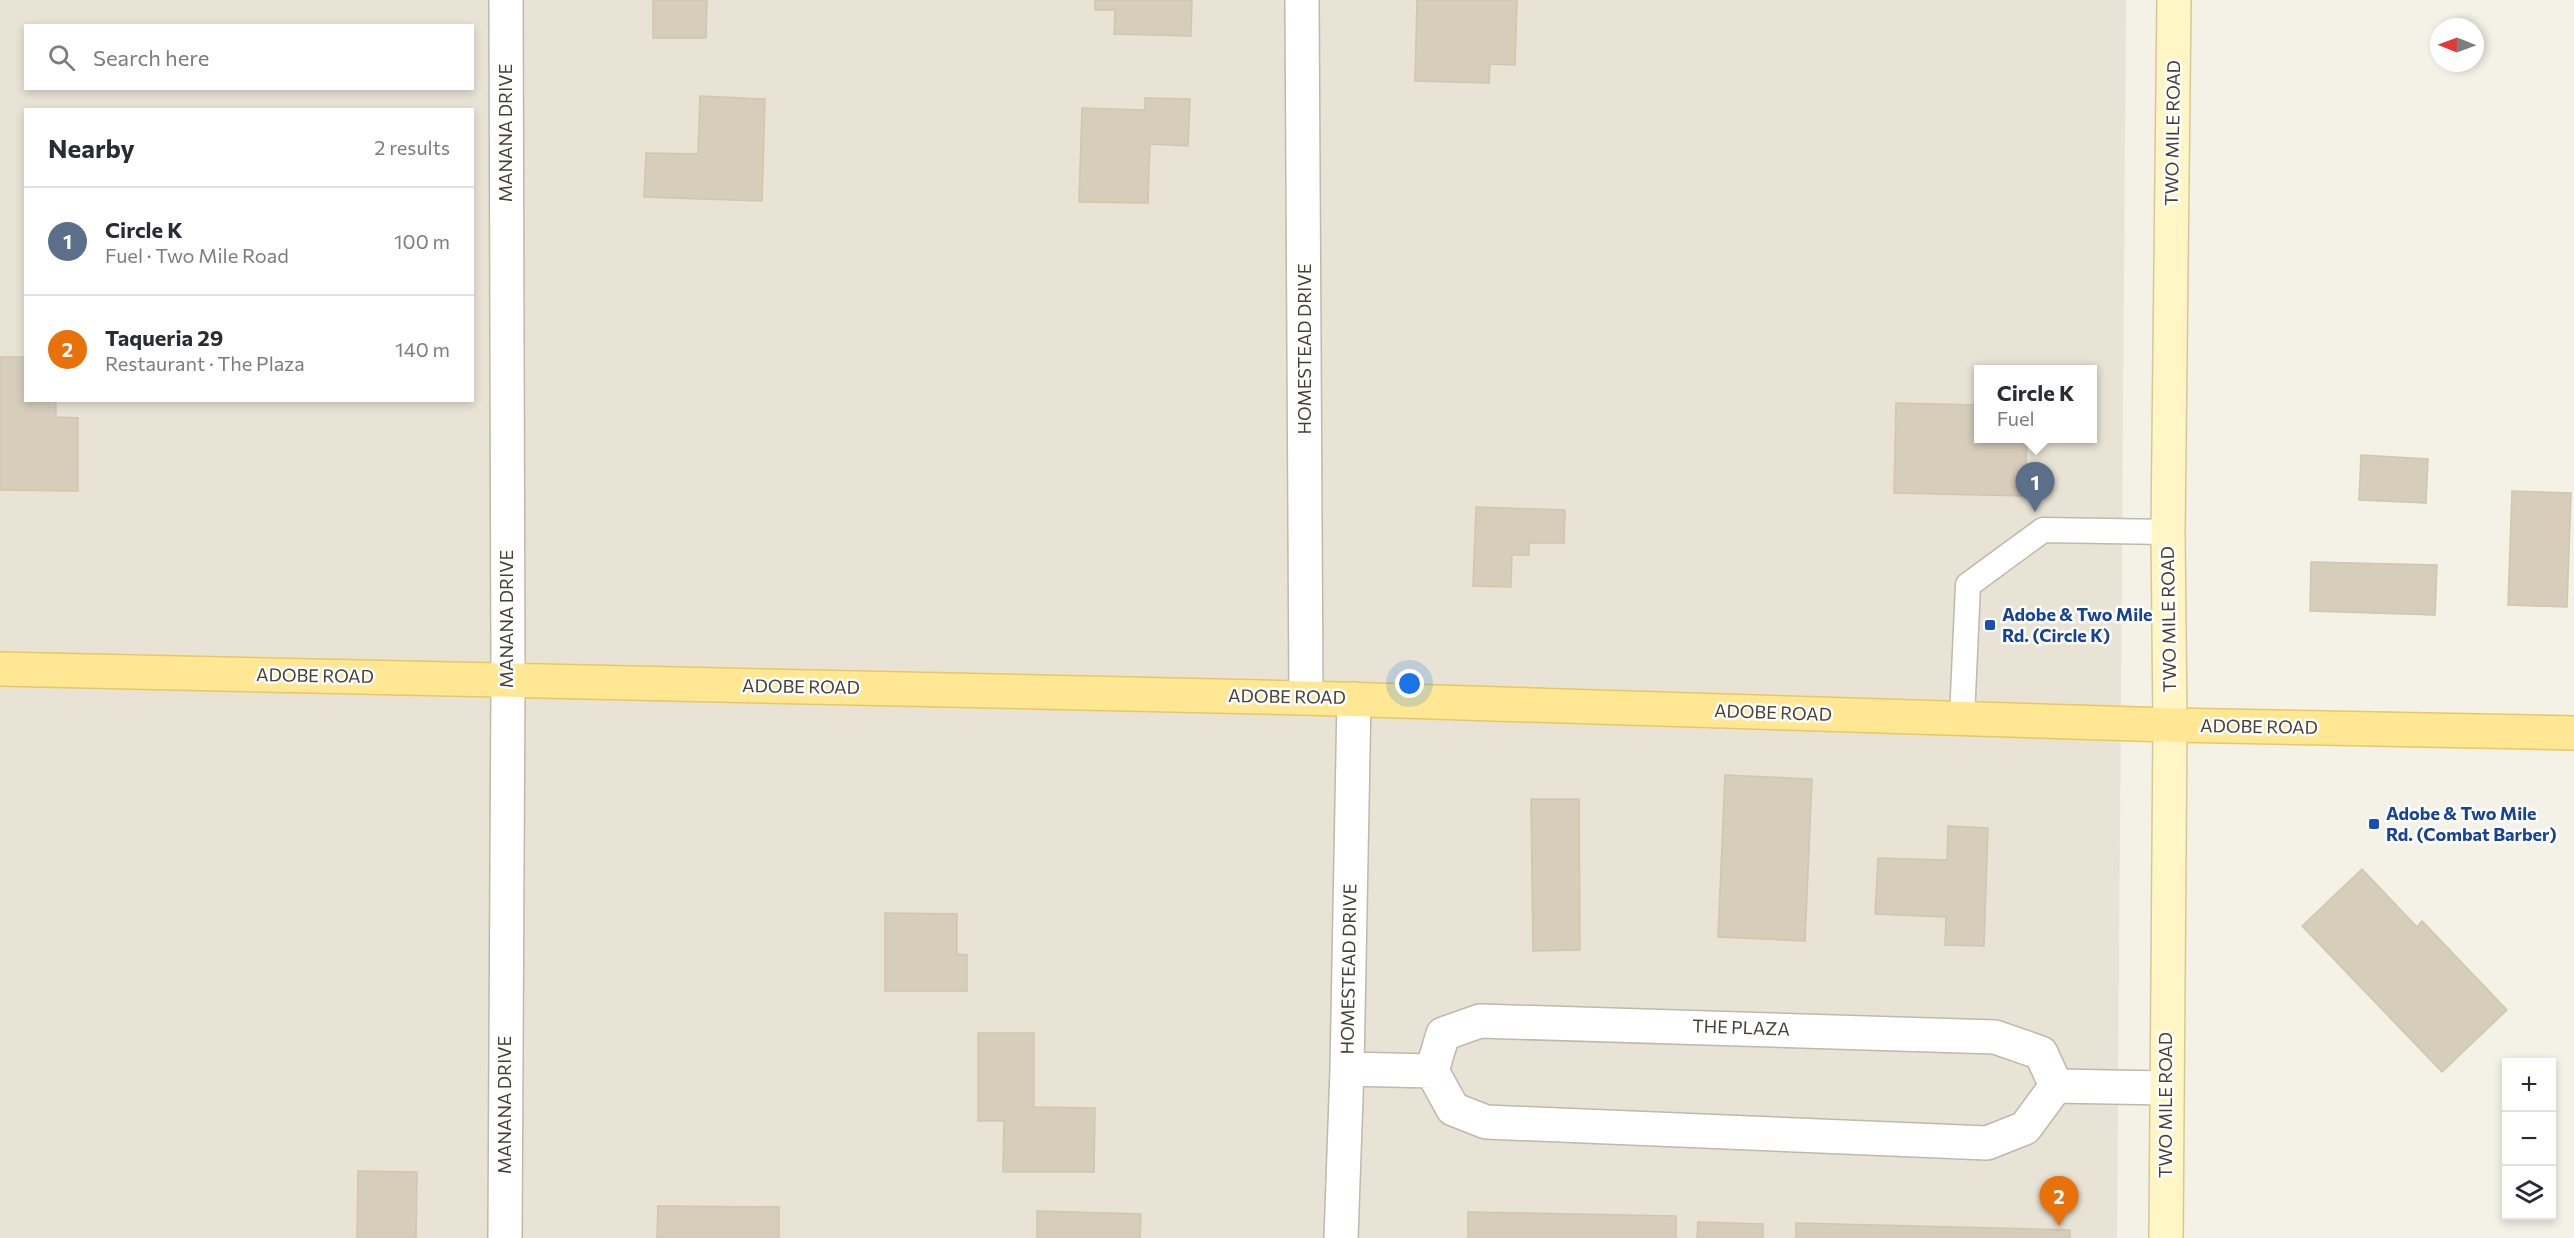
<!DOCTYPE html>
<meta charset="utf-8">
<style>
:root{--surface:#fff;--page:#f2f2f3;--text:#2b2b33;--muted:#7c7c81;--line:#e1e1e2;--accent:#ff4512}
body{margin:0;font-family:Commissioner,sans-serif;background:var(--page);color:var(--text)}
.controls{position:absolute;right:18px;bottom:18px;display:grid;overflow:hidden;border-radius:0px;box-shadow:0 3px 9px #0003}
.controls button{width:54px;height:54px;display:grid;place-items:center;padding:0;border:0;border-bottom:2px solid var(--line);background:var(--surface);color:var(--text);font:30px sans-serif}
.compass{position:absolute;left:2430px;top:18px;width:54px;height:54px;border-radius:50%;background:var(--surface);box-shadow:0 3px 9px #0003;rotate:271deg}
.you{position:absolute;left:1410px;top:684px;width:21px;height:21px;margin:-15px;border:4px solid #fff;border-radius:50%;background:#1a73e8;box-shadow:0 0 0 9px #1a73e833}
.badge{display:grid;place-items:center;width:39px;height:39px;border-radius:50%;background:var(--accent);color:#fff;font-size:20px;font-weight:700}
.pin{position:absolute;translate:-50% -50px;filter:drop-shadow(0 2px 3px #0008)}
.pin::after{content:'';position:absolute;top:32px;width:21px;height:18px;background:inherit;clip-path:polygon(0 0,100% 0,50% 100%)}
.popup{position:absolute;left:1974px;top:365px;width:123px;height:78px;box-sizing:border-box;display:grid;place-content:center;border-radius:0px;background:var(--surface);filter:drop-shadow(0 2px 4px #0005);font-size:20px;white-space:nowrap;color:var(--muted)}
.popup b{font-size:22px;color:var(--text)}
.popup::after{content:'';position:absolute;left:50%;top:100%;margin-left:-12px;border:12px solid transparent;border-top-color:var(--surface)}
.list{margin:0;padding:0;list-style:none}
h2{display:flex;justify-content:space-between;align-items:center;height:78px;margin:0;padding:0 24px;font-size:26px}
h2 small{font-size:20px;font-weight:400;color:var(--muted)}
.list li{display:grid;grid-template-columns:39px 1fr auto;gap:18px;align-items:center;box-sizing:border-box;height:108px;padding:0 24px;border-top:2px solid var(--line)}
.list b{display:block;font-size:22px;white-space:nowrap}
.list p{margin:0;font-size:20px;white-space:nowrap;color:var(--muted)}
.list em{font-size:20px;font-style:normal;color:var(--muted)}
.icon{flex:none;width:33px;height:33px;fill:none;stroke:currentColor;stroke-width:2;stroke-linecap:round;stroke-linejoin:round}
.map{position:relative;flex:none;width:2574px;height:1238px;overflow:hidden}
.search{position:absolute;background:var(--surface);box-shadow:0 3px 9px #0003;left:24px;top:24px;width:450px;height:66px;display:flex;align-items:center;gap:15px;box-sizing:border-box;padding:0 21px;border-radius:0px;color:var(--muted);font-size:22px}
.panel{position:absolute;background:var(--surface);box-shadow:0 3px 9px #0003;left:24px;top:108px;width:450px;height:294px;border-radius:0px}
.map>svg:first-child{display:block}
.residential{fill:#e8e3d4;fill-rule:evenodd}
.building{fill:#d6cdbb;stroke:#d1c6ae;stroke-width:1.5}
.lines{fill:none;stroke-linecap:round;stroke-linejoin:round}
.lane-casing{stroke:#c0b9a9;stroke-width:27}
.street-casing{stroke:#c0b9a9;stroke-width:36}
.secondary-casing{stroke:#d6c895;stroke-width:36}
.primary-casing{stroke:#e8c860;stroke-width:36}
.lane{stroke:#fff;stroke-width:24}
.street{stroke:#fff;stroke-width:33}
.secondary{stroke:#fff5c5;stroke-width:33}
.primary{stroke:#ffe794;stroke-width:33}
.transit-dot{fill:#1a4fb4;stroke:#fff;stroke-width:2}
.labels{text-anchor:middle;stroke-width:5;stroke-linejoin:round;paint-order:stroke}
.street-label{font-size:18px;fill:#474135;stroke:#fff}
.transit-label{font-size:18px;font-weight:bold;fill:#164399;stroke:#fff;text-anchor:start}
</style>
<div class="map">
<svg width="2574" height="1238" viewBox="0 0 2574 1238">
<rect width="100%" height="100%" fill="#f4f1e6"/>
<path class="residential" d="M0 0H2126L2117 1238H0ZM26 26H472V88H26ZM26 110H472V400H26ZM1978 370H2092V438H1978Z"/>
<path class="building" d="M653 0H707L706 38H653Z
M1095 0H1192L1191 36 1114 34 1115 10H1095Z
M1417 0H1517L1515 65 1490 64 1489 83 1415 81Z
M700 96 765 99 762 201 644 197 646 153 698 154Z
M1145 98 1190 99 1188 146 1150 144 1148 203 1079 202 1082 108 1145 110Z
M0 357H26V400H56V417L78 418V491L0 490Z
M1896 403 1978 405V438H2027L2025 496 1894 493Z
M2361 455 2428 459 2426 503 2359 500Z
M2512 491 2571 493 2567 607 2508 605Z
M1476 507 1565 510 1564 543H1529V555H1512L1511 587 1473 586Z
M2311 562 2437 565 2435 615 2310 611Z
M1725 775 1812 779 1805 941 1718 937Z
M1531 799H1579L1580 950 1533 951Z
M1948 826 1988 828 1984 946 1945 945 1946 917 1875 914 1878 858 1947 860Z
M2362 869 2417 927 2422 921 2507 1010 2442 1072 2302 926Z
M885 913 957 914V954L967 955V991H885Z
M978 1033H1034V1107L1095 1108 1094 1172H1003L1004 1121H978Z
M358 1171 417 1172 416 1238H357Z
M658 1206 779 1207V1238H657Z
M1037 1211 1141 1214 1140 1238H1037Z
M1468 1212 1676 1216V1238H1468Z
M1698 1222 1763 1224V1238H1697Z
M1796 1223 2070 1230V1238H1796Z"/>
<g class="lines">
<g class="lane-casing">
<path id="lane" d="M1962 718 1968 585 2043 530 2168 532"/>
</g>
<g class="street-casing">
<path id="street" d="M1302 0 1306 698
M1480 1021 1995 1037 2041 1053 2056 1086 2025 1128 1987 1143 1486 1122 1453 1109 1432 1071 1443 1034Z
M1347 1069 1432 1071
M2056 1086 2165 1088
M505 1238 508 680 506 0
M1341 1238 1347 1069 1354 699"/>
</g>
<g class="secondary-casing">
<path id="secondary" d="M2166 1238 2170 725 2168 532 2174 0"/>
</g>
<g class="primary-casing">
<path id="primary" d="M0 669 1306 698 2170 725 2574 733"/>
</g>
<use href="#lane" class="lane"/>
<use href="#street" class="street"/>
<use href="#secondary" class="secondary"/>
<use href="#primary" class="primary"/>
</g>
<g class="transit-dot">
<rect x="1984" y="619" width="12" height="12" rx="3"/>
<rect x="2368" y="818" width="12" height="12" rx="3"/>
</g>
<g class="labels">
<g class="street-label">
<text transform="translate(506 133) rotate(-90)" y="6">MANANA DRIVE</text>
<text transform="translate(2173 133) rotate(-89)" y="6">TWO MILE ROAD</text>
<text transform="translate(1305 349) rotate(-90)" y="6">HOMESTEAD DRIVE</text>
<text transform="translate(507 619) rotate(-90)" y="6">MANANA DRIVE</text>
<text transform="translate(2169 619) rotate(-91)" y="6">TWO MILE ROAD</text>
<text transform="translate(315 676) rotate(1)" y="6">ADOBE ROAD</text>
<text transform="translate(801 687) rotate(1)" y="6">ADOBE ROAD</text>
<text transform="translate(1287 697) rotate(1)" y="6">ADOBE ROAD</text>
<text transform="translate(1773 713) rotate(2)" y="6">ADOBE ROAD</text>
<text transform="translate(2259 727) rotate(1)" y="6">ADOBE ROAD</text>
<text transform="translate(1349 969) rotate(-89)" y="6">HOMESTEAD DRIVE</text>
<text transform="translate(1741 1028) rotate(2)" y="6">THE PLAZA</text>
<text transform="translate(505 1105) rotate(-90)" y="6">MANANA DRIVE</text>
<text transform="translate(2166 1105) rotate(-90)" y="6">TWO MILE ROAD</text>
</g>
<g class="transit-label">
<text x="2002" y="621">Adobe &amp; Two Mile<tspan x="2002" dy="21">Rd. (Circle K)</tspan></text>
<text x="2386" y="820">Adobe &amp; Two Mile<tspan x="2386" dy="21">Rd. (Combat Barber)</tspan></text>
</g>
</g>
</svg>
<div class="controls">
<button>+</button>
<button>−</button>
<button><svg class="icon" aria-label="layers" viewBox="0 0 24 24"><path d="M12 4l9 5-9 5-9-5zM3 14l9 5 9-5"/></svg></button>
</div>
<svg class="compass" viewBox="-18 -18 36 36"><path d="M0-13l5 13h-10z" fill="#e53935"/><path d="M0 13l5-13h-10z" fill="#7c7c81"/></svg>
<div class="you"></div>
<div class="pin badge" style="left:2035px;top:512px;background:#5c6f8a">1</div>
<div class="popup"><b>Circle K</b>Fuel</div>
<div class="pin badge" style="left:2059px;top:1226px;background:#e8710a">2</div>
<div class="search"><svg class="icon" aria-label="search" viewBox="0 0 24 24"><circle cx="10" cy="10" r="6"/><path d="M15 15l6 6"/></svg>Search here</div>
<section class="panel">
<h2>Nearby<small>2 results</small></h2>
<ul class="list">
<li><span class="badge" style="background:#5c6f8a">1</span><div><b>Circle K</b><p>Fuel · Two Mile Road</p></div><em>100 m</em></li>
<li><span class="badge" style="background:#e8710a">2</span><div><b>Taqueria 29</b><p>Restaurant · The Plaza</p></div><em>140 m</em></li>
</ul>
</section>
</div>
